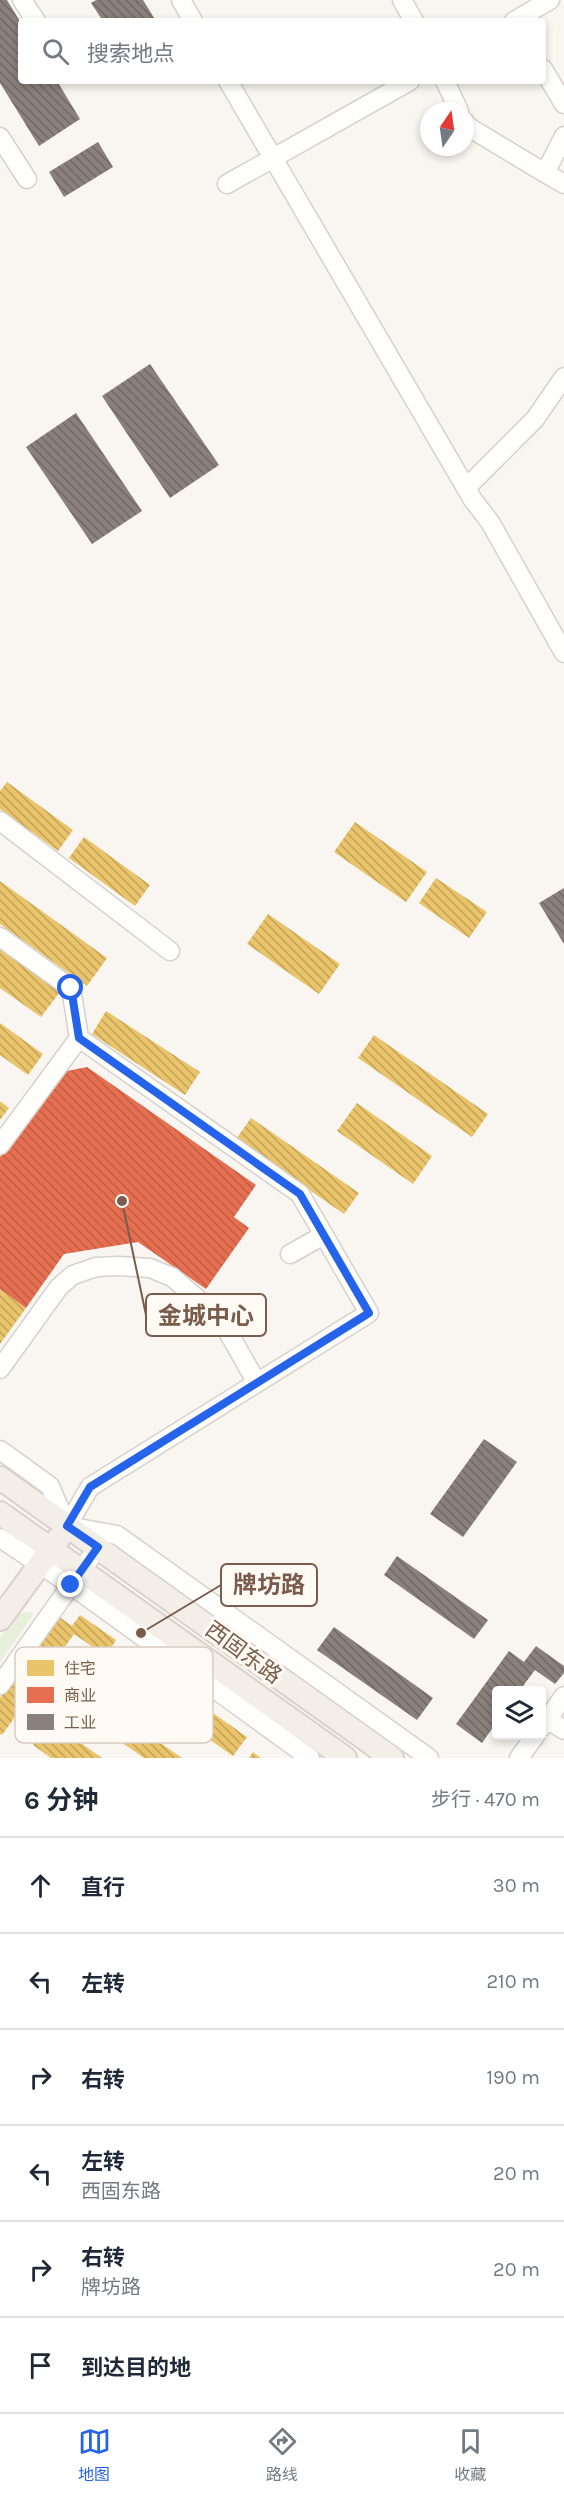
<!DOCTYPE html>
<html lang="zh">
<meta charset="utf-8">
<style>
:root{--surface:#fff;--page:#f2f2f3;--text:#1f2937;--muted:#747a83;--line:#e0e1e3;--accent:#2563eb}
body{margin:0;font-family:Karla,"Noto Sans SC",sans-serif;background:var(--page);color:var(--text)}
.controls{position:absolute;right:18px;bottom:18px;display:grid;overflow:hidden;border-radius:6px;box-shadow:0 3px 9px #0003}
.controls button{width:54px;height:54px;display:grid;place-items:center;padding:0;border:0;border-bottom:2px solid var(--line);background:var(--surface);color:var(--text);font:30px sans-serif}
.compass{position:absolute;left:420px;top:102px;width:54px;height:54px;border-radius:50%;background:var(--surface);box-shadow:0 3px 9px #0003;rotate:13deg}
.stop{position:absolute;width:18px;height:18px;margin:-14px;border:4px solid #2563eb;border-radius:50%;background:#fff}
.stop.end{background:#2563eb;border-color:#fff;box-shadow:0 2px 6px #0008}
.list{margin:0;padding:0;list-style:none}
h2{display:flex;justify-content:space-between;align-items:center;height:78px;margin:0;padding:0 24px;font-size:26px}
h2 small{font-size:20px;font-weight:400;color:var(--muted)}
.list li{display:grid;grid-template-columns:39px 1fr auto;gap:18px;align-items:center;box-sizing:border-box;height:96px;padding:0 24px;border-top:2px solid var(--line)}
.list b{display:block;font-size:22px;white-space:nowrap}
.list p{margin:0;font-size:20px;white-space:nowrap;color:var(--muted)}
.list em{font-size:20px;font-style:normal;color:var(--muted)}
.icon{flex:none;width:33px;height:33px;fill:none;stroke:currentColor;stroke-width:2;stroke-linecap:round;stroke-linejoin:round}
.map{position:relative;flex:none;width:564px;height:1758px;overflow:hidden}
.search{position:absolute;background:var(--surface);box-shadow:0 3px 9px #0003;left:18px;right:18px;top:18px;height:66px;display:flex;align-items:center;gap:15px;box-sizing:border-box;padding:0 21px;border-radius:6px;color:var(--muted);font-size:22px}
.sheet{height:654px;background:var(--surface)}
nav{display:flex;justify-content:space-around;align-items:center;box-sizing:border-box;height:84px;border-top:2px solid var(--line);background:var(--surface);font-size:16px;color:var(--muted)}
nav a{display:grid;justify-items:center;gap:3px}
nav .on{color:var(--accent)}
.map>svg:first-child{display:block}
.grass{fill:#e7f0db}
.homes{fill:url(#homes-back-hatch)}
.shops{fill:url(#shops-back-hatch)}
.industry{fill:url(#industry-back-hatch)}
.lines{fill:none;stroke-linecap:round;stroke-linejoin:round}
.minor-casing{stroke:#d7d1cb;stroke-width:21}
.major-casing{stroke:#dad1cc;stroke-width:26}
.minor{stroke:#fefefd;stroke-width:18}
.major{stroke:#f3eee8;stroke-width:22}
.route{stroke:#2563eb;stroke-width:8}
.labels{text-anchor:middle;stroke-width:6;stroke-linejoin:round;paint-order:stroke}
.street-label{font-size:22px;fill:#7a5c4d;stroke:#fffaf3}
.key{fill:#fffaf3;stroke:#d7cbc1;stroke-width:1.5}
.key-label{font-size:16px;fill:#7a5c4d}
.leader{fill:none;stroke:#7a5c4d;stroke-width:2}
.callout-dot{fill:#7a5c4d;stroke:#fffaf3;stroke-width:2}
.callout{fill:#fffaf3;stroke:#7a5c4d;stroke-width:2}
.callout-label{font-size:24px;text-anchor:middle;font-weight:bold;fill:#7a5c4d}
</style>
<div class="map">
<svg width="564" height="1758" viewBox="0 0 564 1758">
<defs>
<pattern id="homes-back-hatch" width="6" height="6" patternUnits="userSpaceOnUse" patternTransform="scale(1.5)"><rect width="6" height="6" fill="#e9c46a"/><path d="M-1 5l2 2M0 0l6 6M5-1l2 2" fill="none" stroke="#c2a259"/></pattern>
<pattern id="shops-back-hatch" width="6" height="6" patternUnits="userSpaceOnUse" patternTransform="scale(1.5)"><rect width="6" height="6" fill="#e76f51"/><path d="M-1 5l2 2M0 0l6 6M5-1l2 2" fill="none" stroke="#c05e45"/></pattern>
<pattern id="industry-back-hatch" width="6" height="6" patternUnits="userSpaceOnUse" patternTransform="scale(1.5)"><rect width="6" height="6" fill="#8a817c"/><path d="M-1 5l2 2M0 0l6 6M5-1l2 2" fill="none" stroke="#716863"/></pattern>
</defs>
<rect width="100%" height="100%" fill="#f9f5f0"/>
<path class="grass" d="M32 1612 33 1615 0 1662V1637L21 1613Z"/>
<path class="homes" d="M7 782 73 830 58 851 0 809V791Z
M355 822 427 872 406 902 334 852Z
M84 837 150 885 135 906 69 858Z
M436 878 487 912 469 938 419 903Z
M0 881 107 958 87 986 0 924Z
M268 914 340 964 319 994 247 944Z
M0 949 60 992 41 1017 0 988Z
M106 1011 200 1072 185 1095 92 1034Z
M0 1023 43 1054 28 1075 0 1055Z
M374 1035 488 1114 472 1137 358 1058Z
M0 1101 9 1108 0 1120Z
M357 1103 432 1156 413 1184 337 1131Z
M251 1118 359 1193 344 1214 236 1139Z
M0 1289 26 1308 0 1344Z
M80 1615 116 1640 106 1656 74 1634 2 1735 0 1734V1698L58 1616 72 1626Z
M135 1658 247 1737 233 1756 121 1677Z
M102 1702 182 1758H144L90 1720Z
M50 1721 102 1758H51L33 1745Z
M253 1752 261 1758H249Z"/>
<path class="shops" d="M87 1067 256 1185 234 1217 249 1228 206 1289 138 1242 64 1254 26 1308 0 1289V1157L62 1072Z"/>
<path class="industry" d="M0 0H7L21 23V81H57L80 119 39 146 0 83Z
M96 0H143L156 21H103L91 3Z
M98 142 113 167 64 197 49 172Z
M150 364 219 465 170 498 102 396Z
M76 413 142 511 92 544 26 447Z
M564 888V944L539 903Z
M484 1439 517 1462 463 1537 430 1514Z
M397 1556 488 1620 474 1639 384 1575Z
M334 1627 433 1698 417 1720 317 1650Z
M536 1646 564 1666V1673L555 1684 535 1670 520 1690H496V1723L482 1743 456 1724 509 1651 524 1662Z"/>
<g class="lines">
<g class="minor-casing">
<path id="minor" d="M22 0 36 21
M181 0 193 21
M402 0 414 21
M514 21 550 0
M543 69 564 104
M228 81 473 500 490 522 564 653
M445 81 459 111
M465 122 467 126 545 173
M564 136 545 173 564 184
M0 137 27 179
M227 184 410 81
M466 488 535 419 564 377
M0 821 170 951
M0 937 71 988 79 1038 0 1145
M290 1254 324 1235
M0 1369 59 1287 73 1275 96 1267 118 1266 150 1268 172 1277 220 1318 257 1383
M0 1450 50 1486 67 1526 117 1535 429 1758
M67 1526 90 1487 369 1313 300 1194 79 1038
M0 1538 71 1585 310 1758
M0 1685 98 1547
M547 1719 564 1730
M542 1727 564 1696
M519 1758 535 1736"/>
</g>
<g class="major-casing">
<path id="major" d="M0 1478 392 1758
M0 1513 345 1758
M0 1619 59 1538"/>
</g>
<use href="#minor" class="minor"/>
<use href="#major" class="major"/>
</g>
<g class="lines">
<path class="route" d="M71 988 79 1038 300 1194 369 1313 90 1487 67 1526 98 1547 71 1585"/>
</g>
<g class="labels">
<g class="street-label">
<text transform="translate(244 1652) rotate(36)" y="8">西固东路</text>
</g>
</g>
<rect x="15" y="1647" width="198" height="96" rx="9" class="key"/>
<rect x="27" y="1660" width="27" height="16" fill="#e9c46a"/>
<rect x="27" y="1687" width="27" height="16" fill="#e76f51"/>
<rect x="27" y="1714" width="27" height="16" fill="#8a817c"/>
<g class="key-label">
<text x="64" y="1674">住宅</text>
<text x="64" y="1701">商业</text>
<text x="64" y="1728">工业</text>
</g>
<path class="leader" d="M122 1201L146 1315M141 1633L221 1585"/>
<g class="callout-dot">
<circle cx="122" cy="1201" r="6"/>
<circle cx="141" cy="1633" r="6"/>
</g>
<g class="callout">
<rect x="146" y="1294" width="120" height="42" rx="6"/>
<rect x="221" y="1564" width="96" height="42" rx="6"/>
</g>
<g class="callout-label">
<text x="206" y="1324">金城中心</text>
<text x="269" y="1593">牌坊路</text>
</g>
</svg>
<div class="controls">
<button><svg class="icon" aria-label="layers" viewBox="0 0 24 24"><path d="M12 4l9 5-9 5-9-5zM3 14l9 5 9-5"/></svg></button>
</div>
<svg class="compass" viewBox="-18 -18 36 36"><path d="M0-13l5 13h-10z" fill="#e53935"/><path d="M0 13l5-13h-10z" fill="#747a83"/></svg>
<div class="stop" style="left:71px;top:988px"></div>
<div class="stop end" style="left:71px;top:1585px"></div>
<div class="search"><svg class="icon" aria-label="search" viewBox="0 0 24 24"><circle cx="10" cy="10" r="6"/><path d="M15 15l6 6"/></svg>搜索地点</div>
</div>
<section class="sheet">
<h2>6 分钟<small>步行 · 470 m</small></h2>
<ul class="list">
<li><svg class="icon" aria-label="ahead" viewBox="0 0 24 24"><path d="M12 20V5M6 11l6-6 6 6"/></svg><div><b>直行</b></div><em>30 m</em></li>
<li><svg class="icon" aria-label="left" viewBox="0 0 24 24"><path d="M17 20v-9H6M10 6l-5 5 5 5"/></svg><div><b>左转</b></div><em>210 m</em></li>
<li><svg class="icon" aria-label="right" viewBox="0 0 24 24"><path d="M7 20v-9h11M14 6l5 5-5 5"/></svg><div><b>右转</b></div><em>190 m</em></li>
<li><svg class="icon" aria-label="left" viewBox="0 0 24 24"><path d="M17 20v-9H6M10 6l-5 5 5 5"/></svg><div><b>左转</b><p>西固东路</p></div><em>20 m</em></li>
<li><svg class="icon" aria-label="right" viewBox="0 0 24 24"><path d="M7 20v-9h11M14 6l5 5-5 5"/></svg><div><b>右转</b><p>牌坊路</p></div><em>20 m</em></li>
<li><svg class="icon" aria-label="arrive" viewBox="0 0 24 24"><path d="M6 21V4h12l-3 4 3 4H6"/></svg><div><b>到达目的地</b></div></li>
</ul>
</section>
<nav>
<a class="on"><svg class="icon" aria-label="map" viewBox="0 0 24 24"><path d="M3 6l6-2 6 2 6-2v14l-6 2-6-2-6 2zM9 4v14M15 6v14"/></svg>地图</a>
<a><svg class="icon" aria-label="directions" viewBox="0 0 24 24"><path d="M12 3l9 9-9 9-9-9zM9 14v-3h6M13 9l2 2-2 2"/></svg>路线</a>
<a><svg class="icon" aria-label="saved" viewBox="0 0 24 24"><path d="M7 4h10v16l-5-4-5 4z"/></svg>收藏</a>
</nav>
